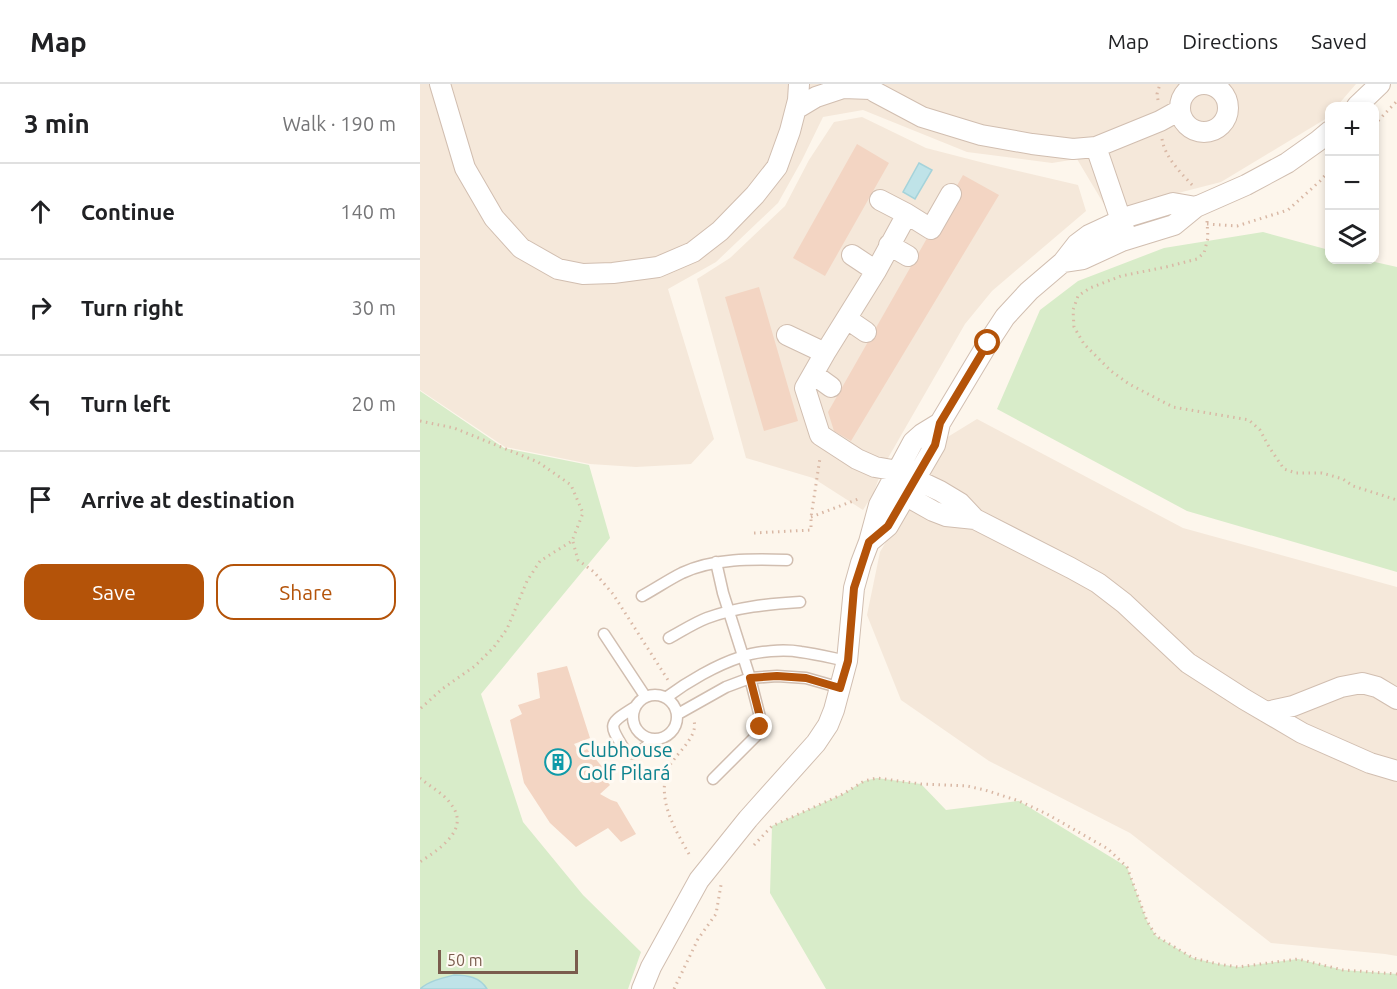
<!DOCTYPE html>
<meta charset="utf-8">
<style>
:root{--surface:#fff;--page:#f6f6f6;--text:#202124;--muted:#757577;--line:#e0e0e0;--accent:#b45309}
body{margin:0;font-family:Ubuntu,sans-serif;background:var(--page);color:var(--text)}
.controls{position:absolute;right:18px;top:18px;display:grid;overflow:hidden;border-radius:12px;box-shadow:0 3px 9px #0003}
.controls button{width:54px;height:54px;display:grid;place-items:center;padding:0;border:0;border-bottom:2px solid var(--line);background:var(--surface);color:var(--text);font:30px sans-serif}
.scale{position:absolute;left:18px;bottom:15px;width:140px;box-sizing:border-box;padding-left:6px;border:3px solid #7a5c4d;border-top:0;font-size:16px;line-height:21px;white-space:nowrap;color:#7a5c4d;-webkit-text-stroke:4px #fffaf3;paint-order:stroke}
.stop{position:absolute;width:18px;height:18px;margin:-14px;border:4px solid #b45309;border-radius:50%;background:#fff}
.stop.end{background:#b45309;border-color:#fff;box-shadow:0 2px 6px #0008}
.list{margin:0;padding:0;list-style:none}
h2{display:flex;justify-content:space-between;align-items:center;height:78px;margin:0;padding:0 24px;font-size:26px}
h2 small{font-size:20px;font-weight:400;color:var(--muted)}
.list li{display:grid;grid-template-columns:39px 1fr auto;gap:18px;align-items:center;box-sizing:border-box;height:96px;padding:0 24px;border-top:2px solid var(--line)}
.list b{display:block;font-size:22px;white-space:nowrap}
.list em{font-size:20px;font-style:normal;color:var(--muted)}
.actions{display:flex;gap:12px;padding:18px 24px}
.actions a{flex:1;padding:14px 0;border:2px solid var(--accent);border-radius:18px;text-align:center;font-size:21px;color:var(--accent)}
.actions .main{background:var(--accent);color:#fff}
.icon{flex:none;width:33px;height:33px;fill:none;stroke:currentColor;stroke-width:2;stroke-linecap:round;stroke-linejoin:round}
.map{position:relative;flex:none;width:977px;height:905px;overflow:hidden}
header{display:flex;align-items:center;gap:36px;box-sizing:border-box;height:84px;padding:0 30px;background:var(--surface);border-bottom:2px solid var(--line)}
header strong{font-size:28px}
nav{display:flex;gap:33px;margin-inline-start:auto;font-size:21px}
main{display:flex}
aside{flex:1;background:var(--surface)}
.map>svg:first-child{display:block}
.residential{fill:#f5e8da}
.green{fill:#d8ecc9}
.water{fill:#bfe3e8;stroke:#a5d3da;stroke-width:1.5}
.building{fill:#f3d5c3}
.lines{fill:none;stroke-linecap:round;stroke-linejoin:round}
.lane-casing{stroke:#d1beb0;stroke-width:13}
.street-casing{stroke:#d1beb0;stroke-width:22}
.path{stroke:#d9b8a5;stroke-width:3;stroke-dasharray:1.5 4.5;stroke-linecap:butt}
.lane{stroke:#fff;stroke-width:10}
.street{stroke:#fff;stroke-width:20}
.route{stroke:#b45309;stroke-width:8}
.labels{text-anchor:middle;stroke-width:6;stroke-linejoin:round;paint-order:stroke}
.culture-label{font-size:20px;fill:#0d838f;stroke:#fffaf3;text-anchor:start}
</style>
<header>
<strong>Map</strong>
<nav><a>Map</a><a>Directions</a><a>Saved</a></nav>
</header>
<main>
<aside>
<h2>3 min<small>Walk · 190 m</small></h2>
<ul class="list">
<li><svg class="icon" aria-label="ahead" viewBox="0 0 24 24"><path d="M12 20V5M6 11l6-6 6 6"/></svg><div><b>Continue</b></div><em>140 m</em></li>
<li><svg class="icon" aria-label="right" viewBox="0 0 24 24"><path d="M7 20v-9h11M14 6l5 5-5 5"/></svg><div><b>Turn right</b></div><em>30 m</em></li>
<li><svg class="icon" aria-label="left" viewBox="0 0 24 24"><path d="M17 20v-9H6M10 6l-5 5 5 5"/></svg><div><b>Turn left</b></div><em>20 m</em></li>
<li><svg class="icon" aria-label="arrive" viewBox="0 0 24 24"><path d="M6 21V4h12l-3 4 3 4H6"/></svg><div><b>Arrive at destination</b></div></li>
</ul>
<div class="actions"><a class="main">Save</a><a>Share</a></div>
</aside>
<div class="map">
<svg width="977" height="905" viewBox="0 0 977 905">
<rect width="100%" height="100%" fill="#fdf6ec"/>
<path class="residential" d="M0 0H936L917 22H910L909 31 907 34 801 98 688 127 657 75 632 79 547 68 443 26 403 33 382 76 358 119 296 178 248 205 294 355 271 380 216 383 170 380 85 363 0 306Z
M442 33 506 64 568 80 658 101 666 127 572 207 545 240 464 381 453 410 443 426 393 394 326 374 277 195 310 174 365 122 389 76 414 38Z
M557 335 763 444 977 503V872L965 870 851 859 710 749 569 677 481 616 447 531 460 468 526 354Z"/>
<path class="green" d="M843 148 909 166 910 176H946L977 183V488L767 427 577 325 620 226 658 197 744 164Z
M0 307 84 364 169 381 190 454 61 610 103 738 163 811 221 868 208 905H0Z
M457 694 501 700 526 726 599 717 707 783 727 837 736 852 773 874 798 880 818 883 878 875 923 886 977 890V905H406L350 809 352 742 423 710 444 697Z"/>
<path class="water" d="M499 79 512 86 495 115 483 108Z
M34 891C47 891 60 893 67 905H0C9 897 22 894 34 891Z"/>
<path class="building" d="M437 60 469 79 405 192 373 174Z
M543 91 579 111 431 357 414 347 408 328Z
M339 203 378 337 344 347 305 213Z
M147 582 170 654 154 660 160 669 167 665 185 686 181 691 190 701 180 710 191 716 197 718 216 750 201 758 188 744 156 763 130 739 104 699 90 636 102 630 98 621 120 614 117 589Z"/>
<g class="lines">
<g class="lane-casing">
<path id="lane" d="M222 512C235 505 248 496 262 489 294 474 332 475 367 476
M184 550 225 612
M249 554C262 547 274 539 287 534 317 523 348 520 380 518
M213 633a22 22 0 1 1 44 0a22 22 0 1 1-44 0Z
M247 613C267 598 296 581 321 573 337 567 364 565 381 568 397 570 412 574 427 577
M215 623C186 641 189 640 206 668 217 673 227 662 235 655
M258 630 306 603 330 594 357 592 386 594 421 604
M293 695 337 651 340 643V633L330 594 303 509 296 478"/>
</g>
<g class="street-casing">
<path id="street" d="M20 0 45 84 74 134 101 164 138 185 163 190 193 189 238 183 273 168 300 147 335 111 357 83 370 47 378 16 379 0
M445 0 455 8 502 33 561 51 612 60 653 65 676 63 740 37 760 26
M760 24a24 24 0 1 1 48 0a24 24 0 1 1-48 0Z
M937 22 960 0
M376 25 396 13 423 4 451 5
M676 63 705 148
M460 116 487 130 456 187 405 269 385 304 400 351 437 375 455 383 478 387 520 407 540 419 555 435 651 484 678 499 704 519 768 579 824 615 882 649 950 679 977 687
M776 123 753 119 710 132 669 151 657 160 643 178 663 175 702 157 754 141 776 123 826 101 867 79 898 57 910 47
M487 130 511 145 531 110
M469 161 488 172
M432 171 456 187
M427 235 446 248
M367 251 405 269
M393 290 411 303
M474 405 513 427 526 432 555 435
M449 458 468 442 515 361 520 339
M846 628 873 622 921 603 942 599 957 603 977 615
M222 905 231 883 279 796 328 735 396 659 408 641 414 626 427 577 434 504 441 479 449 458 459 421 493 358 502 350 520 339 568 259 585 233 609 207 643 178"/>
</g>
<path class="path" d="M738 16 737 10 740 0
M954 41 977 17
M742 55C745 74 762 90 775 104
M787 137 788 154 784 169 777 175 746 183 701 192 670 204 658 212 653 226 654 243 664 260 691 287 709 300 753 323 829 336 840 346 849 363 864 385 876 389H902L923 395 933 402 977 416
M787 140 817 142 868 126 900 97 910 86
M0 337 34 344 118 378 151 401 163 429 152 457 120 477 107 497 87 545 74 563 55 582 22 605 0 625
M391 433 441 414
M334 449 391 446V433L400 374
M153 458 158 476 174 488 193 510 248 596
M0 694C9 702 23 709 30 719 52 745 19 765 0 778
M334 761 352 742 423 710 444 697 457 694 501 700 547 702 565 706 599 717 627 730 688 765 707 783 727 837 736 852 773 874 798 880 818 883 878 875 923 886 977 890
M269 770C255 745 239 720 246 690 250 673 279 655 274 637
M254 905 278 855 296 830 301 801"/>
<use href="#lane" class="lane"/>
<use href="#street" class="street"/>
</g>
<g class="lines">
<path class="route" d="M340 643V633L330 594 357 592 386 594 420 604 428 577 434 504 449 458 468 442 515 361 520 339 568 259"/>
</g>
<defs>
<g id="building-ring" transform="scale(1.35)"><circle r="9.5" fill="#fffaf3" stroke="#0f9aa8" stroke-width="1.5"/><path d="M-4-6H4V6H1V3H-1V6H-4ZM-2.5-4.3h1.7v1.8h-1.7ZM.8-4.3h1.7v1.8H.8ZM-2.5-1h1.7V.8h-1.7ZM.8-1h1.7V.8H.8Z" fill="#0f9aa8"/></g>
</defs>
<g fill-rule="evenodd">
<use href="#building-ring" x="138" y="678"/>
</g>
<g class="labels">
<g class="culture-label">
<text x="158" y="673">Clubhouse<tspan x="158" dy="23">Golf Pilará</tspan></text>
</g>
</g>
</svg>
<div class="controls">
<button>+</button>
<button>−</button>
<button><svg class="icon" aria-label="layers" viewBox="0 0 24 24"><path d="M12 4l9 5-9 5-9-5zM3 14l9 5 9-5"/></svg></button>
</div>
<div class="scale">50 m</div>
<div class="stop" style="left:568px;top:259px"></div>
<div class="stop end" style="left:340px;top:643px"></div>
</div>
</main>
